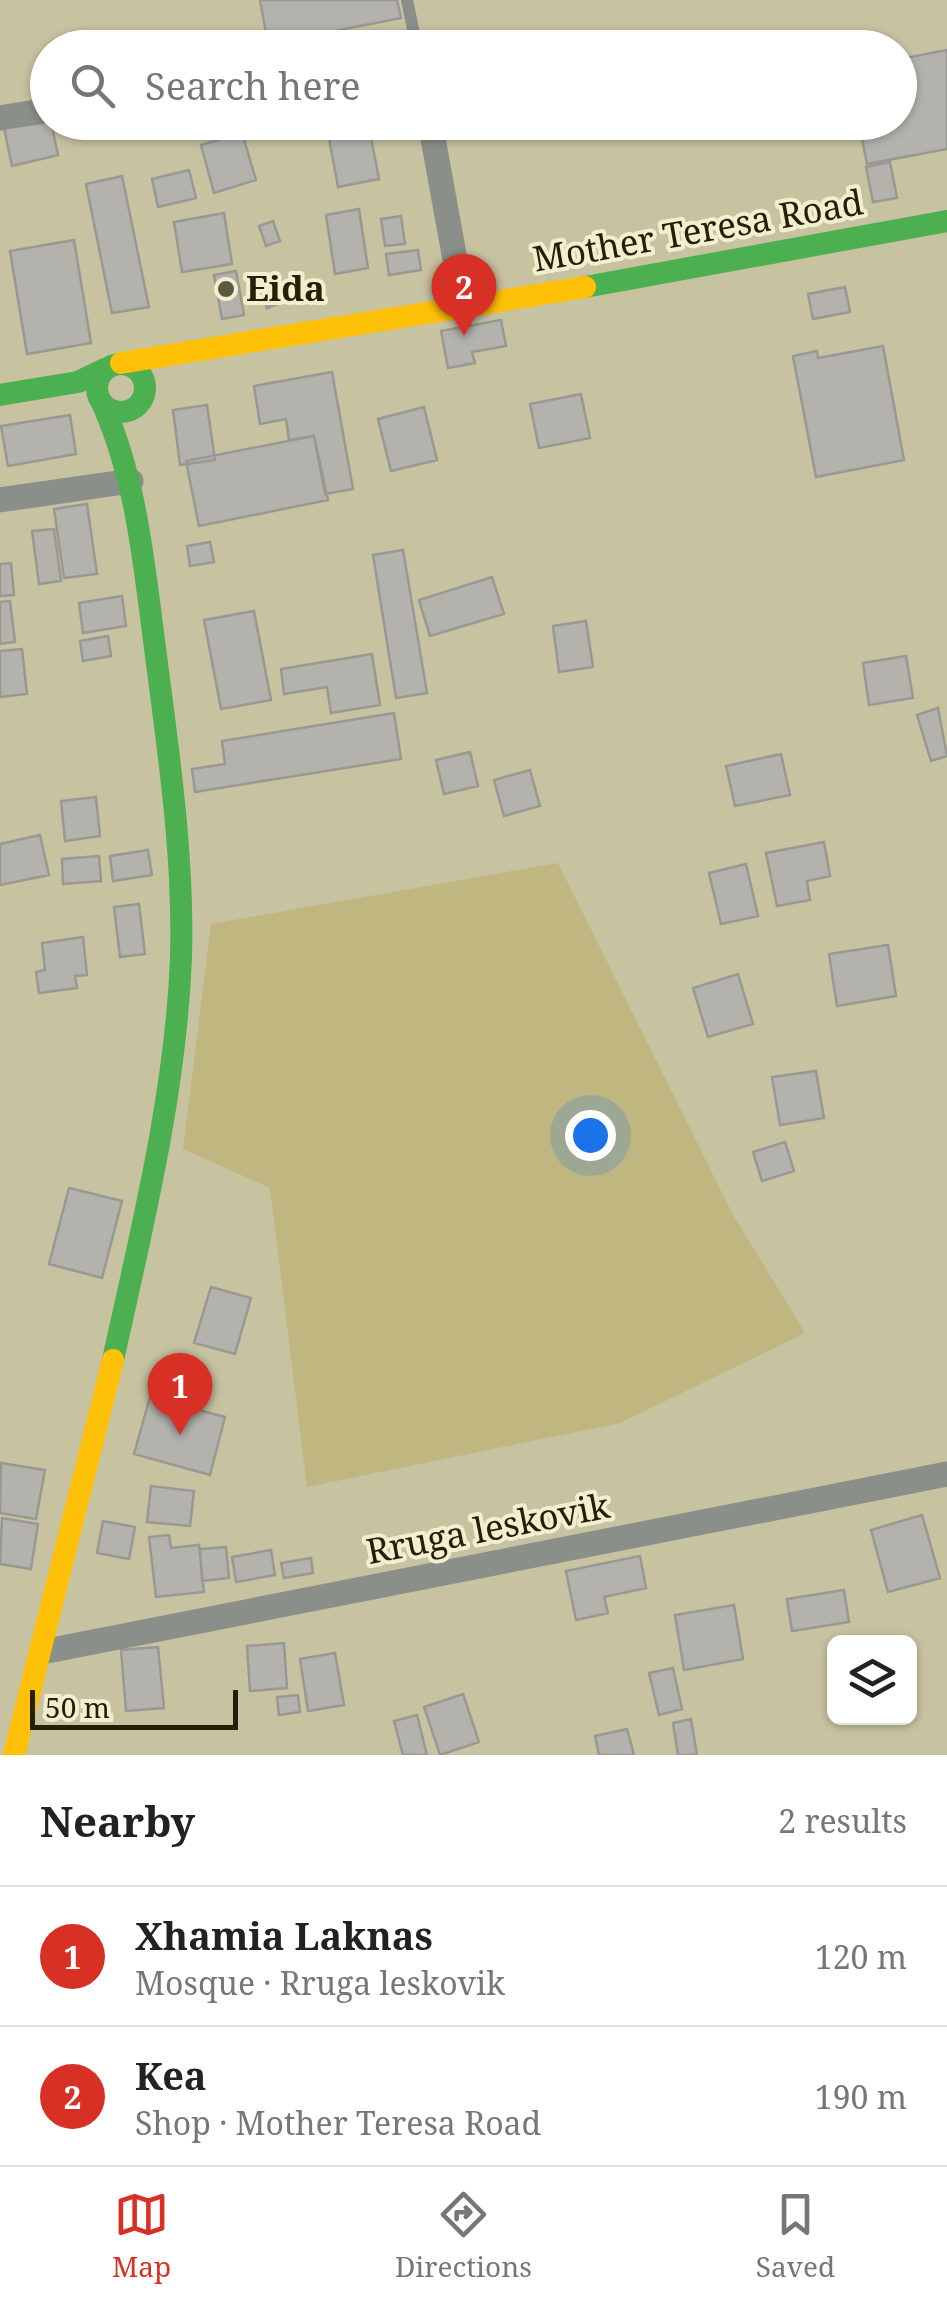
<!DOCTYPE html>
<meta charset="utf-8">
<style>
:root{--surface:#fff;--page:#f2f2f2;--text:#222;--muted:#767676;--line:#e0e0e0;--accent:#d93025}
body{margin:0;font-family:"Noto Serif",serif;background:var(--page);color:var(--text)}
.controls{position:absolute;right:30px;bottom:30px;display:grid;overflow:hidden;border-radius:15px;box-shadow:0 2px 8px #0004}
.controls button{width:90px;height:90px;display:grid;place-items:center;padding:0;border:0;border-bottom:2px solid var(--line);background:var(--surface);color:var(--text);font:50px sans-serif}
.scale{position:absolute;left:30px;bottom:25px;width:208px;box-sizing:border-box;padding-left:10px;border:5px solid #242008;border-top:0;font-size:28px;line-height:35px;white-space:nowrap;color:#242008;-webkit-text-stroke:8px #f2eecf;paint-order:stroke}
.you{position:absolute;left:590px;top:1135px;width:35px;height:35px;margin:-25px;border:8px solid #fff;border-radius:50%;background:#1a73e8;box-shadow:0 0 0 15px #1a73e833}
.badge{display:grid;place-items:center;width:65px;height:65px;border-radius:50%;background:var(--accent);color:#fff;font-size:32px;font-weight:700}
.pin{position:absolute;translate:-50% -82px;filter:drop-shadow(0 2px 5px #0008)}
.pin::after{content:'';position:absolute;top:52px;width:35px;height:30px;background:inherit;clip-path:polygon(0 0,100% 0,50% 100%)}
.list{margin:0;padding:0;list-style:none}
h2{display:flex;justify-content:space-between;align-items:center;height:130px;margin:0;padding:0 40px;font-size:42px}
h2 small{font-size:32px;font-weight:400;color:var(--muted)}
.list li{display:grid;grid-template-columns:65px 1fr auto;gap:30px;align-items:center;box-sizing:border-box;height:140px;padding:0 40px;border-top:2px solid var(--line)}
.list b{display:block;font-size:38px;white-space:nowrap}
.list p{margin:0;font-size:32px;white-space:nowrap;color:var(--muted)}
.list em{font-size:32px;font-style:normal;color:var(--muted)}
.icon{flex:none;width:55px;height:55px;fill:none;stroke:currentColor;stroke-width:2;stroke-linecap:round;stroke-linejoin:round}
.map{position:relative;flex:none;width:947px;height:1755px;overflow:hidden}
.search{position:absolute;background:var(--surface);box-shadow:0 2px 8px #0004;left:30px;right:30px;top:30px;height:110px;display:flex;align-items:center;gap:25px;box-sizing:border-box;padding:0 35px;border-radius:55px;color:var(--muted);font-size:38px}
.sheet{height:410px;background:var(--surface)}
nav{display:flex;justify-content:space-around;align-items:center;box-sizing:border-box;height:140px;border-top:2px solid var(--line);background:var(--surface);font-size:28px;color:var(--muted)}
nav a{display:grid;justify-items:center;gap:5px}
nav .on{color:var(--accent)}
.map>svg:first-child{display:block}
.green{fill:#bfb680}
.building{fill:#b3b2ad;stroke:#999892;stroke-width:2.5}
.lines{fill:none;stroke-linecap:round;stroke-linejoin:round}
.lane{stroke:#8a8f89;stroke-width:12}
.street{stroke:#8a8f89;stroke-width:25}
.fast{stroke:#4caf50;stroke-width:22}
.slow{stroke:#ffc107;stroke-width:22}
.poi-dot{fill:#5d593d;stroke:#f2eecf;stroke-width:4}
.labels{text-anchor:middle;stroke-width:8;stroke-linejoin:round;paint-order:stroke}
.street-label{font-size:35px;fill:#242008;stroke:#f2eecf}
.poi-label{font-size:35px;font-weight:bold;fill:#242008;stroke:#f2eecf;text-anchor:start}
</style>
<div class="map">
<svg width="947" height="1755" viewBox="0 0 947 1755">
<rect width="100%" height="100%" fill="#c7c2a0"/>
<path class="green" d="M558 863 732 1213 805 1333 620 1423 307 1487 270 1188 183 1149 211 924Z"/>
<path class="building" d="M260 0H397L401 18 268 44Z
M947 50V149L867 164 859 124 900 122V59Z
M51 122 58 155 12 166 4 128Z
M326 122H368L379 179 338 187Z
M242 133 256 180 214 193 201 145Z
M890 162 897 198 873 202 866 167Z
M189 170 196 198 158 207 152 179Z
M122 176 149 307 112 313 86 184Z
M359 209 368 268 335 274 326 215Z
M224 213 232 264 182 272 174 222Z
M401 216 405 244 385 246 381 219Z
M273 221 280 241 266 246 259 226Z
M74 240 91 343 27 354 10 251Z
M418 250 421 270 389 275 386 254Z
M236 271 244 315 222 319 214 275Z
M274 273 285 301 267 308 257 280Z
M845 287 850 312 813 319 808 294Z
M501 320 506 346 472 352 475 363 448 368 441 331Z
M883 346 904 460 816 477 793 356 817 351 818 358Z
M332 372 353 489 325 494 314 436 289 440 286 419 260 424 254 386Z
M581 394 590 438 539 448 530 404Z
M207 405 215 460 180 465 173 410Z
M424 407 437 460 391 471 378 419Z
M70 415 76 454 8 466 1 426Z
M314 436 328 500 199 526 186 461Z
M87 504 97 574 64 578 54 509Z
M54 529 61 581 39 584 32 531Z
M210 542 214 562 190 566 187 546Z
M403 550 427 693 396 698 373 555Z
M11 563 14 595 0 596V564Z
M492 577 504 614 430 636 419 600Z
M122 596 126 626 83 633 79 603Z
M10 601 15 642 0 644V602Z
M254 611 271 700 221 709 204 620Z
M586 621 593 667 559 672 553 626Z
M108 636 111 656 83 661 80 641Z
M22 649 27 694 0 697V651Z
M372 654 380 705 331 713 327 687 284 694 281 669Z
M906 656 913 698 869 705 863 663Z
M938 708 947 756 931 761 917 715Z
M394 713 401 759 195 792 192 769 225 764 222 741Z
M470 752 478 786 444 794 436 760Z
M781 754 790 795 735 806 726 766Z
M530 770 540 806 504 816 494 780Z
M96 797 100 836 65 841 61 801Z
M40 835 49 875 0 885V844Z
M824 842 830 876 807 881 810 900 777 906 766 853Z
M148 850 152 875 113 881 110 856Z
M99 856 101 881 63 884 62 859Z
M746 864 758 916 721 924 709 873Z
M139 904 145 954 120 957 114 907Z
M83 937 87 975 75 976 77 988 39 993 36 972 45 970 42 943Z
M888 945 896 996 837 1006 829 954Z
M738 974 753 1024 708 1037 693 988Z
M816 1071 824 1118 780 1125 772 1077Z
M785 1142 794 1171 762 1181 753 1152Z
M69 1188 122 1201 102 1278 49 1264Z
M211 1287 251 1298 235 1354 194 1343Z
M150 1397 225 1417 210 1475 134 1454Z
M1 1463 45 1470 36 1519 0 1513Z
M151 1486 194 1491 190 1526 147 1522Z
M922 1515 940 1578 888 1592 871 1530Z
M2 1518 38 1524 31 1569 0 1564Z
M103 1521 135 1527 129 1559 97 1553Z
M169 1535 171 1548 199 1545 204 1592 156 1597 149 1537Z
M226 1547 229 1578 202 1581 200 1549Z
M271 1550 275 1575 236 1582 232 1557Z
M640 1556 646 1588 604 1597 608 1613 576 1620 566 1571Z
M311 1558 313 1573 284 1578 281 1563Z
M844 1590 849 1622 792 1631 787 1599Z
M734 1605 743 1659 684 1670 675 1615Z
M284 1643 287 1688 250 1691 247 1646Z
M158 1647 164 1708 126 1711 121 1650Z
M335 1653 344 1705 308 1711 300 1659Z
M673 1668 682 1709 659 1715 649 1673Z
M463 1694 479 1742 440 1755 424 1707Z
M298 1695 300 1712 279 1715 277 1697Z
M417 1715 427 1755H403L394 1721Z
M691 1719 697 1755H678L673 1723Z
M627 1729 634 1755H599L595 1736Z"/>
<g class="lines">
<path class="lane" d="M407 0 417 48"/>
<path class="street" d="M0 118 48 110
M430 122 464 309
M0 500 131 481
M42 1652 947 1474"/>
<path class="fast" d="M585 287 947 221
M97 388a24 24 0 1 1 48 0a24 24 0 1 1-48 0Z
M0 395 78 382 105 369
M103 405C137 482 144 565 155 648 168 750 184 854 181 957 176 1092 142 1228 113 1360"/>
<path class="slow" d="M121 363 585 287
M14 1755 113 1360"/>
</g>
<circle class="poi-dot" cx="226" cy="289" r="10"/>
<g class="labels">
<g class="street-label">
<text transform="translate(698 231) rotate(-10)" y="12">Mother Teresa Road</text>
<text transform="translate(488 1529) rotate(-11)" y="12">Rruga leskovik</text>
</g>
<g class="poi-label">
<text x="246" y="301">Eida</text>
</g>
</g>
</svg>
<div class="controls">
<button><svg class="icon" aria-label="layers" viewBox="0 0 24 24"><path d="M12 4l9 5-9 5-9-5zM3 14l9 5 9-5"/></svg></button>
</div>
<div class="scale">50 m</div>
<div class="you"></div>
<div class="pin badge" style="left:180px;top:1435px">1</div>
<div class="pin badge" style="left:464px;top:336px">2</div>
<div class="search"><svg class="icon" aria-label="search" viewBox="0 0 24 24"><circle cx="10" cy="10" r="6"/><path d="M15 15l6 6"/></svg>Search here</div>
</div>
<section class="sheet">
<h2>Nearby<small>2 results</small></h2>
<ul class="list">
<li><span class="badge">1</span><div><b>Xhamia Laknas</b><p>Mosque · Rruga leskovik</p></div><em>120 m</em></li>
<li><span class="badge">2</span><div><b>Kea</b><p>Shop · Mother Teresa Road</p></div><em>190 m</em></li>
</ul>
</section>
<nav>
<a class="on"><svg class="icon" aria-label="map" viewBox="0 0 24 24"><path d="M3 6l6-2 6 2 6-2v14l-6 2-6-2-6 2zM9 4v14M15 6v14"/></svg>Map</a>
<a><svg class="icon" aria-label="directions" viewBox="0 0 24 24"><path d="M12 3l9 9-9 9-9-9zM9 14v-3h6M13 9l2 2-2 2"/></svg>Directions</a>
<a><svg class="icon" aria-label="saved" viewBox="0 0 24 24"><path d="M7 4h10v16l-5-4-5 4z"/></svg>Saved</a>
</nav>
